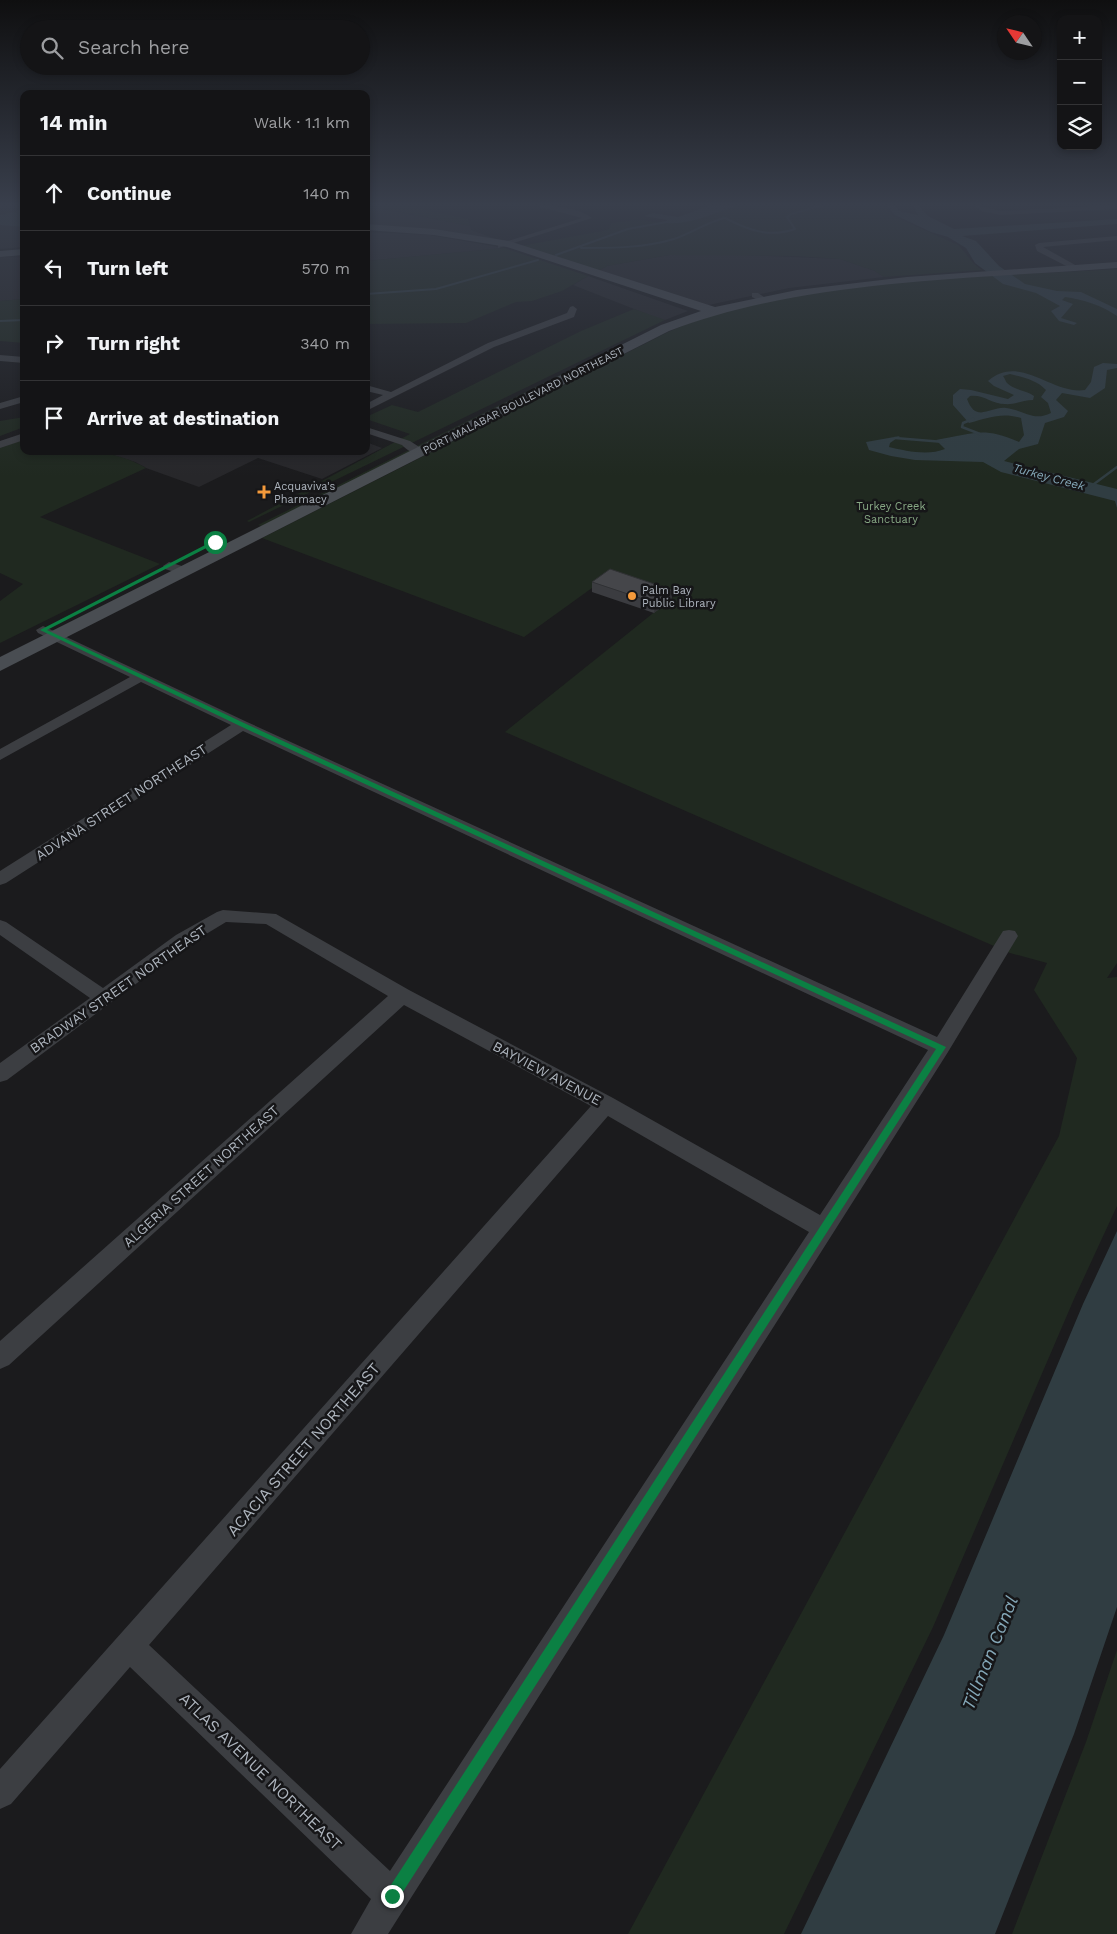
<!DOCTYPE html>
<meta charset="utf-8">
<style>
:root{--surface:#141416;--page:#1d1d1f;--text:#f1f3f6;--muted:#9d9ea1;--line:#333335}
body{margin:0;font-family:"Work Sans",sans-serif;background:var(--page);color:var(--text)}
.controls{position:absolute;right:15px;top:15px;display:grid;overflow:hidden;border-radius:10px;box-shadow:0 2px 8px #0003}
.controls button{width:45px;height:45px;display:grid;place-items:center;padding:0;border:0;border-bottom:1px solid var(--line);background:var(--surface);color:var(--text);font:25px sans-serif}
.compass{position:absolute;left:997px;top:15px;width:45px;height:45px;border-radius:50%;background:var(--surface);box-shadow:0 2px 8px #0003;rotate:305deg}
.stop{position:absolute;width:15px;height:15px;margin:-11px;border:4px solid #0b8043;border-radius:50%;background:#fff}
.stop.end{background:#0b8043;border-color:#fff;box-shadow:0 1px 5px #0008}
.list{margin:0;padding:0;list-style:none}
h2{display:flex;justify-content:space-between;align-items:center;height:65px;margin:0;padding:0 20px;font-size:21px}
h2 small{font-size:16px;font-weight:400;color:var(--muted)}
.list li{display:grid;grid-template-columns:32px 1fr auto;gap:15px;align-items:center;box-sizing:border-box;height:75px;padding:0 20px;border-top:1px solid var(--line)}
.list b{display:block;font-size:19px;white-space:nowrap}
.list em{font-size:16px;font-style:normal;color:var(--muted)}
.icon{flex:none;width:28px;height:28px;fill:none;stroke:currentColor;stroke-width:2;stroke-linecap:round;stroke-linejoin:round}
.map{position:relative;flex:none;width:1117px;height:1934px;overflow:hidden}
.search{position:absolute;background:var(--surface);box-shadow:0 2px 8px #0003;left:20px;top:20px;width:350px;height:55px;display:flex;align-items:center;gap:12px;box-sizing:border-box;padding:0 18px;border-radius:28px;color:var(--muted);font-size:19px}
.panel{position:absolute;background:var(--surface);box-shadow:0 2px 8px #0003;left:20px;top:90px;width:350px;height:365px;border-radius:10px}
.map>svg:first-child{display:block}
.built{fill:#27272a}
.green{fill:#202920}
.water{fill:#303d42;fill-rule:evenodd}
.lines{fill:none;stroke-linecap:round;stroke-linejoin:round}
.stream-far1{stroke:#303d42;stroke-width:2}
.stream{stroke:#303d42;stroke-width:2.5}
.street{fill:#3c3e42;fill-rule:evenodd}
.secondary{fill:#494d52;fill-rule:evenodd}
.wall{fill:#3b3c40}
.shaded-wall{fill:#303134}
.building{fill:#45464a;stroke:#303134}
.route{fill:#0b8043}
.poi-dot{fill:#f59a3b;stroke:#161618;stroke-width:2}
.labels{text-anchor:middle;stroke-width:5;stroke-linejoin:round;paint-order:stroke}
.far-street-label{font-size:11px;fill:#adb4bd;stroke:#161618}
.far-poi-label{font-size:11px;fill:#adb4bd;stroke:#161618;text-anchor:start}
.far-park-label{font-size:11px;fill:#87a884;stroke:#161618}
.far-water-label{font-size:12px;font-style:italic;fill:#84a7b7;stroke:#161618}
.street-label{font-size:14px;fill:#adb4bd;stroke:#161618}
.near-street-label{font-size:16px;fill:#adb4bd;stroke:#161618}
.near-water-label{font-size:18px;font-style:italic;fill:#84a7b7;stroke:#161618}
</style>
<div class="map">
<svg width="1117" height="1934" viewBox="0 0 1117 1934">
<rect width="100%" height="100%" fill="#1b1b1d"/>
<path class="built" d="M0 205H24V247L0 249Z
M366 206 470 226 471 230 504 242 366 227Z
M366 232 429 235 504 248 366 261Z
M669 255H746L840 259 875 271 884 277 789 288 704 306 598 271 607 266Z
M24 256V299L0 301V257Z
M588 276 688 311 665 320 657 318 573 285Z
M366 442 382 448 322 479 258 458 199 487 146 468 135 462 100 451H366Z"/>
<path class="green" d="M366 205H402L468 219 470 226Z
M739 205H883L893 216 958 245C967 254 971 263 982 270L884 277 875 271 840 259 795 256 669 255 607 266 598 271 521 246 608 230 612 223 636 220 670 223 685 222Z
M504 248 588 276 562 291 532 301 516 302 466 323 366 324V261Z
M1117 269V963L1107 978 1117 977V1206L1074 1299 933 1627 784 1934H628L1059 1136 1077 1058 1034 990 1047 963 1010 953 505 732 677 594 620 577 592 588 524 637 262 538 668 332C799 276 975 278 1117 269Z
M24 299V343L0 341V301Z
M634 309 665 320 249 522 247 521 410 434 366 419V417L392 405 418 412 581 331Z
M673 321 264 527 258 525 610 350Z
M24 417V427L0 436V421Z
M24 437V451C65 451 109 446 146 468L40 517 160 564 0 643V601L23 584 0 573V447Z
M1117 1650V1934H1012L1086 1742Z"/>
<path class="water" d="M711 205H739C717 212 691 225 667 223V220L644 216 653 213 678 217Z
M886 205H895L899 211 918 215 913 205H918L928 216 954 229 1117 219V224L962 236 976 241 999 266 1025 284 1057 291 1081 292 1117 309V316C1103 306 1082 299 1065 297L1062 300 1073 304 1061 318 1077 323 1074 325 1059 321 1051 311 1060 306 1036 293 1003 284 975 263 966 248 948 237 931 232 895 215Z
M24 210V227L0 225V215Z
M1103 363 1117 364V368L1107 370 1105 388 1090 398 1062 393 1056 400 1068 411 1064 417 1045 423 1038 444 1019 449 1004 461 1117 489V508L1115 501 1001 472 983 462 915 460 891 456 869 450 866 442 900 436 890 443 889 447C906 451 928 456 945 449L936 440C974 434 982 426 1019 442L1024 435 1021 418C1002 412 988 418 969 423L953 405V395L960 389 971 390 1008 399 1014 395 994 386 988 381C1020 353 1052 395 1085 390L1091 382 1094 367ZM1010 374C1023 377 1037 380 1046 390L1041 397 1048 403 1051 413C1033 422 1024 410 1006 408 991 406 976 424 967 399L970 396C983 394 992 404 1005 404 1013 405 1023 400 1033 400L1034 396C1026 390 1014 390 1007 383 1005 381 1005 378 1003 376Z
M1117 1231V1607L1074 1734 995 1934H801L944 1635 1083 1304Z"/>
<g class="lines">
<path class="stream-far1" d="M581 248C612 248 644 248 674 239 692 233 707 222 725 218 748 230 769 238 795 229L787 217 791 214 823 205
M556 255 628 229 672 221
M366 294 436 289 538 260
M0 321 24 320"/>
<path class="stream" d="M973 419 963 423 962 427 980 434
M895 438 944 442
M1090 487 1117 467"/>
<path class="street" d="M533 205C550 205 578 207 592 218L498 248V244L582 218Z
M974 205 1001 211 1116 205 1117 209 1001 215 981 211Z
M1117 236V240L1043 247 1077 266V270H1074L1037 251 1035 245 1039 243Z
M752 293H758L767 299 760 301 752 297Z
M573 306 577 309 574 317 494 347 366 411V404L383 395 366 391V385L391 392 488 343 567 313 570 307Z
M0 355 24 357V363L0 361Z
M24 396V402L0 409V403Z
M366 427 410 441 427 452 426 454C418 456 407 451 402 445L366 433Z
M24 433V440L0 448V441Z
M169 562 188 568 190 571 184 575 165 569 163 566Z
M43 626 247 722 937 1037 1003 931 1009 930 1015 931 1018 936 948 1052 388 1934H351L371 1899 130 1667 11 1804 0 1809V1769L591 1106 404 1005 9 1365 0 1369V1341L388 996 266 924 226 922 188 945 7 1080 0 1082V1063L90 998 0 935V920L6 922 103 988 176 935 217 912 223 910 276 914 409 990 613 1098 820 1215 928 1050 243 731 6 883 0 885V871L231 725 141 682 0 760V749L130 677 38 633 36 630ZM608 1116 809 1232 390 1871 149 1645Z"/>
<path class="secondary" d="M366 224 434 229 509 241 715 307 797 290 907 277 1117 262V268C973 279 805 279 669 331L0 671V657L661 325 701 311 507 247 434 235 366 230Z
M24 249V255L0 257V251Z"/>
</g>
<path class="wall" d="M592 582 672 590V599L654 613 592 592Z"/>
<path class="shaded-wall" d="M672 590V599L654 613 655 603Z"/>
<path class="building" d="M610 569 672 590 655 603 592 582Z"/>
<linearGradient id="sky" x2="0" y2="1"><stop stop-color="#0f0f10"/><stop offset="0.43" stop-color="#393f4c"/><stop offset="1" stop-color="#393f4c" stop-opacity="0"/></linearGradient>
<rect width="1117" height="476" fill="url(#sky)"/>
<path class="route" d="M213 541 218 542 47 630 244 723 946 1047 397 1901 392 1903 387 1901 385 1896 387 1891 936 1049 240 726 40 630Z"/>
<g class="poi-dot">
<path d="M261.5 484.5h5v5h5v5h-5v5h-5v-5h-5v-5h5z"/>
<circle cx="632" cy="596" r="5"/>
</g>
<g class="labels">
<g class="far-street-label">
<text transform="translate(523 400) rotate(-27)" y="4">PORT MALABAR BOULEVARD NORTHEAST</text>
</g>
<g class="far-poi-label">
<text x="274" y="490">Acquaviva's<tspan x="274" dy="13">Pharmacy</tspan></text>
<text x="642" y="594">Palm Bay<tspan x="642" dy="13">Public Library</tspan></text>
</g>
<g class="far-park-label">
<text x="891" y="510">Turkey Creek<tspan x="891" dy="13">Sanctuary</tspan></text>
</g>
<g class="far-water-label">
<text transform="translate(1049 477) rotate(15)" y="4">Turkey Creek</text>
</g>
<g class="street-label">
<text transform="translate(121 802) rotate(-33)" y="5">ADVANA STREET NORTHEAST</text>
<text transform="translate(118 989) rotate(-35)" y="5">BRADWAY STREET NORTHEAST</text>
<text transform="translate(547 1073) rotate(28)" y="5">BAYVIEW AVENUE</text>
<text transform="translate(201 1176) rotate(-42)" y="5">ALGERIA STREET NORTHEAST</text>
</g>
<g class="near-street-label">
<text transform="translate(303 1449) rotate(-49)" y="6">ACACIA STREET NORTHEAST</text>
<text transform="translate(261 1771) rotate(44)" y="6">ATLAS AVENUE NORTHEAST</text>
</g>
<g class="near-water-label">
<text transform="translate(990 1653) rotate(-68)" y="6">Tillman Canal</text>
</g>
</g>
</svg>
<div class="controls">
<button>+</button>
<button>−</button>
<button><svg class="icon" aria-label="layers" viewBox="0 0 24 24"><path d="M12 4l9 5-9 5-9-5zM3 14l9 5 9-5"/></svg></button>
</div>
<svg class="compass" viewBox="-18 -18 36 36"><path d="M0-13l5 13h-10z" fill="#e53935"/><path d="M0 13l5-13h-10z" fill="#9d9ea1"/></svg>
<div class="stop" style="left:215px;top:542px"></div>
<div class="stop end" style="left:392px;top:1896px"></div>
<div class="search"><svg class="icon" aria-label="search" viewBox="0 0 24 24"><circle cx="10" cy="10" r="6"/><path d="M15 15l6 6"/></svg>Search here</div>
<section class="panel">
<h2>14 min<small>Walk · 1.1 km</small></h2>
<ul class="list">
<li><svg class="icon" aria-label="ahead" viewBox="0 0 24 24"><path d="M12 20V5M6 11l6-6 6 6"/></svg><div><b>Continue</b></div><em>140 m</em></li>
<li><svg class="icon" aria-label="left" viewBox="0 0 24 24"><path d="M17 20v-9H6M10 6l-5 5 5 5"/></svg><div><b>Turn left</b></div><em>570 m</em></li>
<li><svg class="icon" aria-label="right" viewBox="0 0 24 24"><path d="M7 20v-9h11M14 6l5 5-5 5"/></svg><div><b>Turn right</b></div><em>340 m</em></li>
<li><svg class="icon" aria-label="arrive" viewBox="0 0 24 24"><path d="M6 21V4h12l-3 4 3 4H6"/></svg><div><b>Arrive at destination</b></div></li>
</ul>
</section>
</div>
